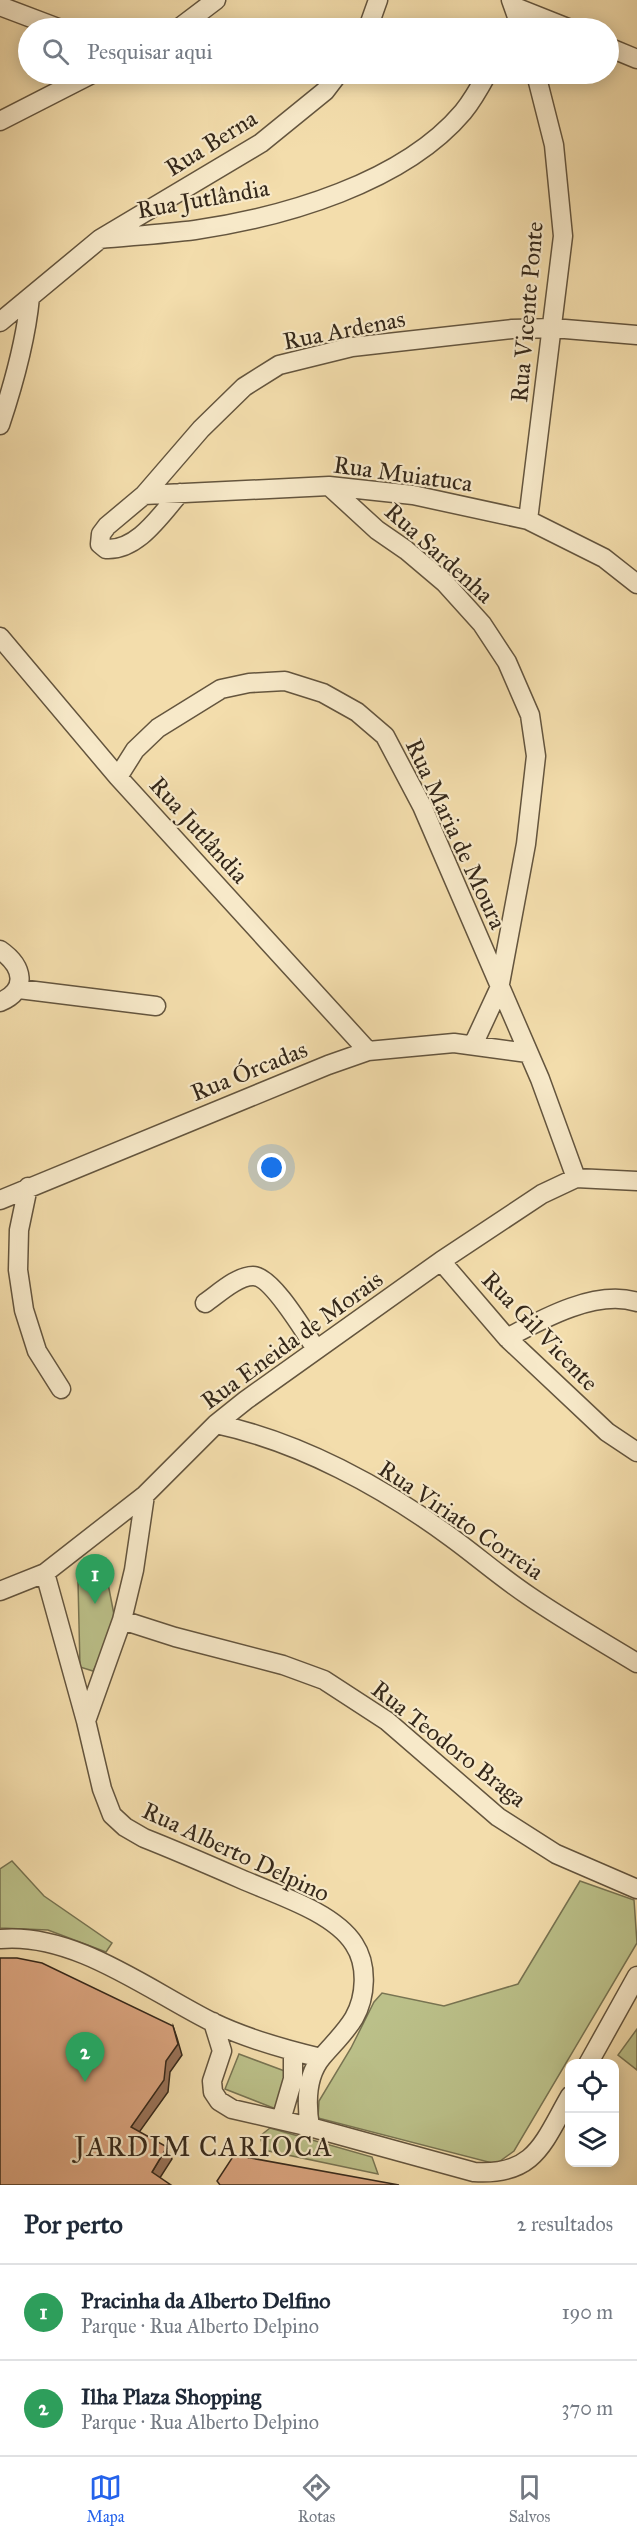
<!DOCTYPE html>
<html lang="pt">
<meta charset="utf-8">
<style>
:root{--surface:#fff;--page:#f2f2f3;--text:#1f2937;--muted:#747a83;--line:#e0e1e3;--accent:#2563eb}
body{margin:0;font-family:"IM FELL Great Primer",serif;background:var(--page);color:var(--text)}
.controls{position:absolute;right:18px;bottom:18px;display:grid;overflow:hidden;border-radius:12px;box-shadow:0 3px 15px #0003}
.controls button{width:54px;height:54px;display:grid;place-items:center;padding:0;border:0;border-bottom:2px solid var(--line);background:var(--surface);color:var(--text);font:30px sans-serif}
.you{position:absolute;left:272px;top:1168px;width:21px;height:21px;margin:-15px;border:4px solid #fff;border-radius:50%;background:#1a73e8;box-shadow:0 0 0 9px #1a73e833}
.badge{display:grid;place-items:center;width:39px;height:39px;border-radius:50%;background:var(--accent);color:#fff;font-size:20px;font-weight:700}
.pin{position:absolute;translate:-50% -50px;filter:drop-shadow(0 2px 3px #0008)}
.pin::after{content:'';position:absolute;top:32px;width:21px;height:18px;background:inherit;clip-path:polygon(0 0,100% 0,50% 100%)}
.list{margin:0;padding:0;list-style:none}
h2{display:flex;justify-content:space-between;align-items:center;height:78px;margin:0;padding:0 24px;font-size:26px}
h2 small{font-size:20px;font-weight:400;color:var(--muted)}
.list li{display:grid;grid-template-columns:39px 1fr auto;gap:18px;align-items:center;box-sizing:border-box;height:96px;padding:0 24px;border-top:2px solid var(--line)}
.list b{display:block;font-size:22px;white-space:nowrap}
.list p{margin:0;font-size:20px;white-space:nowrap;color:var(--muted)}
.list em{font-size:20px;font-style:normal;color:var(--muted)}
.icon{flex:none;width:33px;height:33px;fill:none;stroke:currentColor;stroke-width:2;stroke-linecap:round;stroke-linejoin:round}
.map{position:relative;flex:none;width:637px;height:2185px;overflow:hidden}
.search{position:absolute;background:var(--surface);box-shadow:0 3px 15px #0003;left:18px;right:18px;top:18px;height:66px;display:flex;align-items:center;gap:15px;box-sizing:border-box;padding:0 21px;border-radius:33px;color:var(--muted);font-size:22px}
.sheet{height:270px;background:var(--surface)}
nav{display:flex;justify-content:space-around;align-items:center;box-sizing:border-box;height:84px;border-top:2px solid var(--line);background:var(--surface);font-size:16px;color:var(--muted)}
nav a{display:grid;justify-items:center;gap:3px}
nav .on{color:var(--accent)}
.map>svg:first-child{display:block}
.green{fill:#bbc089;stroke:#787452;stroke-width:1.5}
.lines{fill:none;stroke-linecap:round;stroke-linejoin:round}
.minor-casing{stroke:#64553e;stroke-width:21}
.minor{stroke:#f7e9c9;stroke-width:18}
.shaded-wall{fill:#9a745a;stroke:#35281a;stroke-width:1.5}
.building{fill:#dca681;stroke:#35281a;stroke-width:1.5}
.labels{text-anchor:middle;stroke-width:4.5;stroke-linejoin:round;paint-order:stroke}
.street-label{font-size:24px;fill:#35281a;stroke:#f7e9c9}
.quarter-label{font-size:27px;letter-spacing:1.5px;fill:#35281a;stroke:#f7e9c9}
</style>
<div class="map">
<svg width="637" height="2185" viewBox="0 0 637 2185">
<rect width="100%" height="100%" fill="#f3ddac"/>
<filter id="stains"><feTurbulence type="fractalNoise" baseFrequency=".00333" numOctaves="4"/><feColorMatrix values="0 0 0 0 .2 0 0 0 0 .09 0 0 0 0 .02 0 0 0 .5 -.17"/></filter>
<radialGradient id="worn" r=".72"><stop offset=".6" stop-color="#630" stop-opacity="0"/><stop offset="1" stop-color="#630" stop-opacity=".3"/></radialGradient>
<path class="green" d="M105 1568 116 1625 93 1671 80 1667 78 1582Z
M12 1861 44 1896 112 1943 106 1952 48 1930 0 1928V1869Z
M580 1881 634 1900 637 1943 514 2151 496 2164 318 2118 319 2101 351 2048 374 2002 382 1993 444 2006 518 1984Z
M637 2029V2070L618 2055Z
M239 2054 290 2073 276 2109 225 2089Z
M270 2128 372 2157 378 2174 264 2150 260 2136Z"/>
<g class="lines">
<g class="minor-casing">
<path id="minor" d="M511 0 521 28
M0 6 58 28
M515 7 568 28
M179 28 216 0
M368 28 378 0
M608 47 637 59
M0 121 92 74
M100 239C131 236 164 234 195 230 284 217 403 183 463 112 472 101 480 87 487 74
M0 322 100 239 261 143 325 91 338 74
M0 425C14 383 26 341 30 297
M329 486 377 530 406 550 445 583 482 624 507 662 530 715 536 756 526 844 499 989 473 1045
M180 493C161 514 138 551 106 549L100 544 101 534 107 526 144 495 201 429 244 387 279 365 352 347 512 329 553 328 637 335
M144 495 329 486 413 495 528 520 604 558 637 584
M528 520 563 236 554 145 536 74
M0 637 118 777 368 1051
M118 777 135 750 158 728 221 689 249 683 285 681 323 693 357 712 385 736 422 806 540 1079 576 1178
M0 950C23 966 29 990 0 1002
M19 989 156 1006
M28 1187 19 1230 18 1270 24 1310 37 1351 61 1389
M0 1200 328 1065 368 1051 454 1043 528 1053
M441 1261 507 1338 607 1432 637 1452
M205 1303C218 1294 237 1276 253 1276 272 1276 305 1333 316 1349
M507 1338C542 1319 596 1289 637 1302
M216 1424C300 1442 383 1487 452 1538 478 1557 502 1578 529 1596 564 1620 601 1641 637 1663
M45 1573 86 1721 102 1789 112 1815 125 1827 144 1838C177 1851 209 1865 241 1879 275 1894 334 1912 354 1944 368 1965 366 1997 354 2018 345 2033 333 2044 322 2057 306 2076 306 2103 310 2127
M0 1591 45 1573 145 1495 216 1424 246 1400 441 1261 542 1194 576 1178 637 1181
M122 1620 175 1637 283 1665 324 1680 387 1721 498 1817 556 1854 637 1889
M86 1721 122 1620 134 1570 145 1495
M0 1939C74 1932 148 1990 212 2022 247 2039 283 2049 321 2058
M213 2022 222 2051 212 2081 213 2092 219 2101 232 2109 310 2127 474 2172C535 2176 543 2143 570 2096
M588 2064 637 1976
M281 2120 293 2079V2051"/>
</g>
<use href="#minor" class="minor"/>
</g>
<path class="shaded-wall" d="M173 2026 177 2038 182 2055 170 2072 168 2092 135 2138 131 2127 166 2061Z
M167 2147 172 2159 156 2184 152 2172Z"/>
<path class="building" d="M0 1958H17L42 1963 173 2026 178 2044 166 2061 164 2080 131 2127 167 2147 152 2172 171 2185H0Z
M234 2155 399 2185H220L217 2181Z"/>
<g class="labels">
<g class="street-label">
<text transform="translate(211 143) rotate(-32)" y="8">Rua Berna</text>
<text transform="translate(203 199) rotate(-10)" y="8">Rua Jutlândia</text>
<text transform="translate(527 312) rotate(-85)" y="8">Rua Vicente Ponte</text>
<text transform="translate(344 330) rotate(-11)" y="8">Rua Ardenas</text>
<text transform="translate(403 474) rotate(8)" y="8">Rua Muiatuca</text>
<text transform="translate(439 553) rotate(42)" y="8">Rua Sardenha</text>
<text transform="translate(199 830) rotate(48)" y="8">Rua Jutlândia</text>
<text transform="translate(456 834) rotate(65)" y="8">Rua Maria de Moura</text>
<text transform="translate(249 1071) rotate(-22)" y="8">Rua Órcadas</text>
<text transform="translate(540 1331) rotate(46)" y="8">Rua Gil Vicente</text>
<text transform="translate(292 1340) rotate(-36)" y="8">Rua Eneida de Morais</text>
<text transform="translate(461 1520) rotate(34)" y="8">Rua Viriato Correia</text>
<text transform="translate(449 1744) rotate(38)" y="8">Rua Teodoro Braga</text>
<text transform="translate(236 1852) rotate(25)" y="8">Rua Alberto Delpino</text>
</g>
<g class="quarter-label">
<text x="204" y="2156">JARDIM CARIOCA</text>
</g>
</g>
<rect width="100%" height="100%" filter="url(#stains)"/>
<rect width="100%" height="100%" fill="url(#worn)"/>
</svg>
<div class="controls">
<button><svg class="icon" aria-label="locate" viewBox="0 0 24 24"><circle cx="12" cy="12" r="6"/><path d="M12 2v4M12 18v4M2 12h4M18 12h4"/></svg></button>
<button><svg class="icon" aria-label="layers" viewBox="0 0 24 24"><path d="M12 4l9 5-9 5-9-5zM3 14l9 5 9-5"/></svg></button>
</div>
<div class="you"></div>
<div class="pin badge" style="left:95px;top:1604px;background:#2e9e5b">1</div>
<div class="pin badge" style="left:85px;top:2082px;background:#2e9e5b">2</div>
<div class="search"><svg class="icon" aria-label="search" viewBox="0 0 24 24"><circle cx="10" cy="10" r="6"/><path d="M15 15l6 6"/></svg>Pesquisar aqui</div>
</div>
<section class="sheet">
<h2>Por perto<small>2 resultados</small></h2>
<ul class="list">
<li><span class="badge" style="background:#2e9e5b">1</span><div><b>Pracinha da Alberto Delfino</b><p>Parque · Rua Alberto Delpino</p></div><em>190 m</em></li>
<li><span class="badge" style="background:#2e9e5b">2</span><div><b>Ilha Plaza Shopping</b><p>Parque · Rua Alberto Delpino</p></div><em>370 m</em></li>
</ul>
</section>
<nav>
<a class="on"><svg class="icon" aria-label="map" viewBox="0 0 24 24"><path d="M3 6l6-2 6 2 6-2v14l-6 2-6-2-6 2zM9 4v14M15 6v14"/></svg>Mapa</a>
<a><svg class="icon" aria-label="directions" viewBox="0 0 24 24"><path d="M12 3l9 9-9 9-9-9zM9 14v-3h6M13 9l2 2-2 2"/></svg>Rotas</a>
<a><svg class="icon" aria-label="saved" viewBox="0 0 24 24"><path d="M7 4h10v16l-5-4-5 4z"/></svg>Salvos</a>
</nav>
